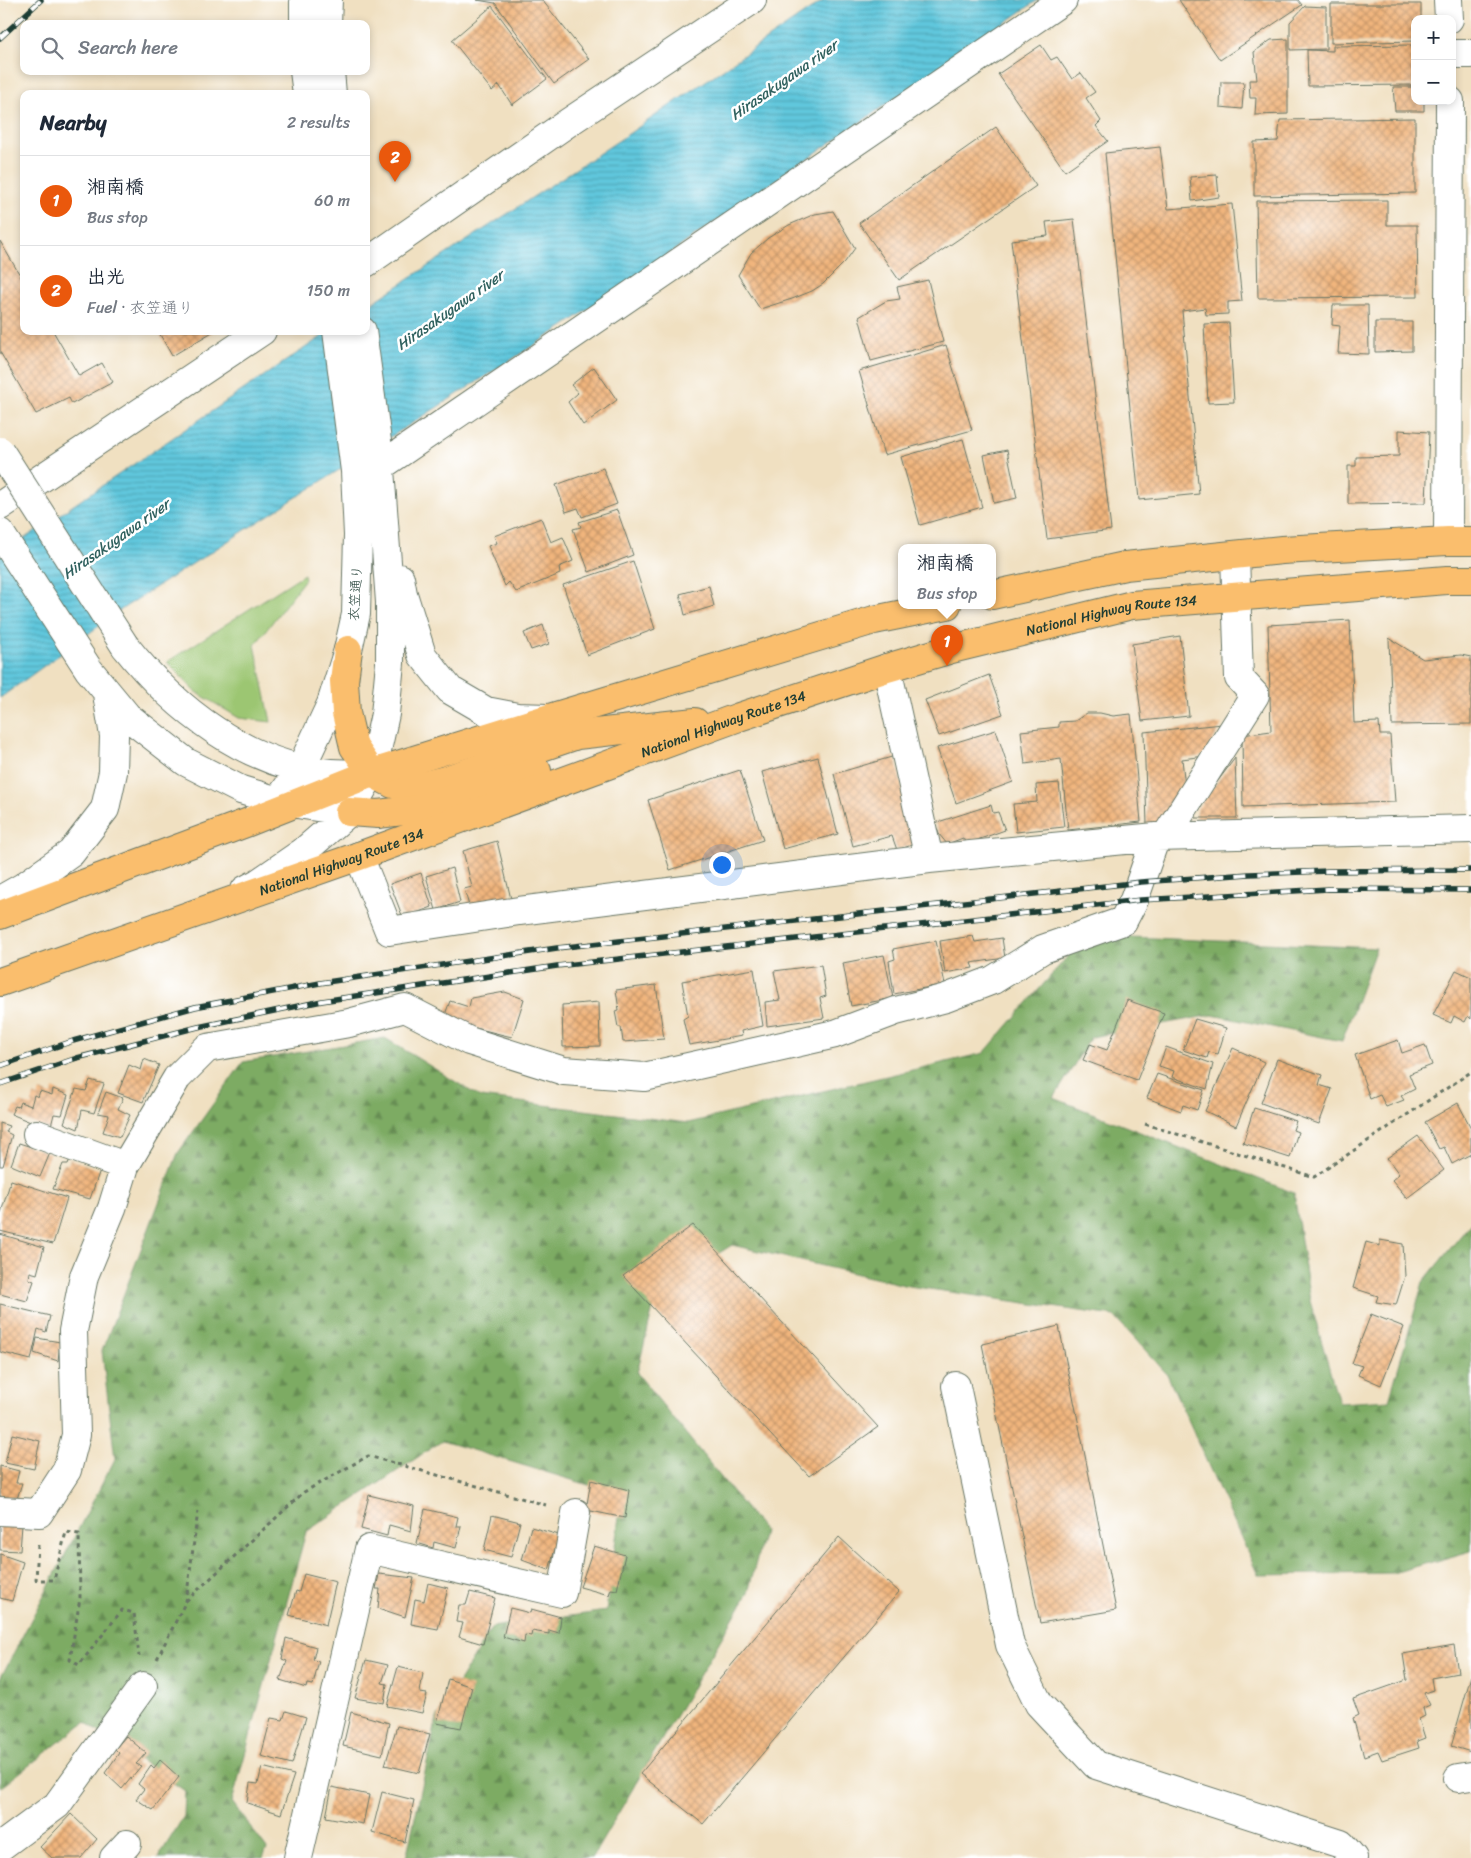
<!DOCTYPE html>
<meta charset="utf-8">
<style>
:root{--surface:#fff;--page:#f6f6f7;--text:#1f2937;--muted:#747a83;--line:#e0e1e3;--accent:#ea580c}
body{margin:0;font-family:Sriracha,"Klee One",sans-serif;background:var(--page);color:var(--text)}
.controls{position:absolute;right:15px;top:15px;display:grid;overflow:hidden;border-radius:10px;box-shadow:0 2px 8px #0003}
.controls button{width:45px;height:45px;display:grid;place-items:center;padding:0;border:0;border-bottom:1px solid var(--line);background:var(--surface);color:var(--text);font:25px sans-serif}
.you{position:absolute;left:721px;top:864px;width:18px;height:18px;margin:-12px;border:4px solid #fff;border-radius:50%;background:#1a73e8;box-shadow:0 0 0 8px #1a73e833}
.badge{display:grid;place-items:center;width:32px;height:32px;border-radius:50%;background:var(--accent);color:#fff;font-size:16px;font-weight:700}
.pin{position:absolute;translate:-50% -41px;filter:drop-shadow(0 1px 2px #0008)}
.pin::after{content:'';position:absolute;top:26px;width:18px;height:15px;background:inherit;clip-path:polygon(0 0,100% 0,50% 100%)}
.popup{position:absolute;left:898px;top:544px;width:98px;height:65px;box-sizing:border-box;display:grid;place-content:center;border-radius:10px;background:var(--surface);filter:drop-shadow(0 1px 4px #0005);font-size:16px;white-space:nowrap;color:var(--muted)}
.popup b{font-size:19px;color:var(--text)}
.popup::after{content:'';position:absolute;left:50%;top:100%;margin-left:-10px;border:10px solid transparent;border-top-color:var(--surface)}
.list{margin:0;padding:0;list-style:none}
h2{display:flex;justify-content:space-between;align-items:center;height:65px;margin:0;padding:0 20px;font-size:21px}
h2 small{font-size:16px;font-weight:400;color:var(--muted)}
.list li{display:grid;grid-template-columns:32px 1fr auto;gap:15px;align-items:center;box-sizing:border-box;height:90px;padding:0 20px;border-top:1px solid var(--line)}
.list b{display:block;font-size:19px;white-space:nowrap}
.list p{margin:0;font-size:16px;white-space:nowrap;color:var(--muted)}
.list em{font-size:16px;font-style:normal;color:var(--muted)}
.icon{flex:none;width:28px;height:28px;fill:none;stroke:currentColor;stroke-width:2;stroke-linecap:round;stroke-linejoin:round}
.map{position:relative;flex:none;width:1471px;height:1858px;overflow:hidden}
.search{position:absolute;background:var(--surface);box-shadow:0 2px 8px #0003;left:20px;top:20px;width:350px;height:55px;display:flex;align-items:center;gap:12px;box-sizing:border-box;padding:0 18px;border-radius:10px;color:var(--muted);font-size:19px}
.panel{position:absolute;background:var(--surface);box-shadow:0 2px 8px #0003;left:20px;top:90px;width:350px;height:245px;border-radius:10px}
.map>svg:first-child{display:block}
.green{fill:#9cc672;stroke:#5e8253}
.forest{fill:url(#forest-firs);stroke:#4e744c}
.water{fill:url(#water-rules);stroke:#408288}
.building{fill:url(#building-cross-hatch)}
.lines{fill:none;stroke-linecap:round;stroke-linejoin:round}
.minor-casing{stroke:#687665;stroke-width:30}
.highway-casing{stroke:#687665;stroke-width:30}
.path{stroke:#687665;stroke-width:3;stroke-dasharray:4 4;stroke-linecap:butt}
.minor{stroke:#fff;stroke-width:28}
.highway{stroke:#fabe6d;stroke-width:28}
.rail-casing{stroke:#1f3d34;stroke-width:5.5}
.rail{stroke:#fff;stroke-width:4;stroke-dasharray:11;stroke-linecap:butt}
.minor-bridge-casing{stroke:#687665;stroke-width:30;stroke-linecap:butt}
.minor-bridge{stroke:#fff;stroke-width:28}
.labels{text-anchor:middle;stroke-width:5;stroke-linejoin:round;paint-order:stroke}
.street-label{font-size:14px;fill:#1f3d34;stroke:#fff}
.water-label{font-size:15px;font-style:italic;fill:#2f605e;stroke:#fff}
</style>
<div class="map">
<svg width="1471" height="1858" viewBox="0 0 1471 1858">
<defs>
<pattern id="forest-firs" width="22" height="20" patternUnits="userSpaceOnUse" patternTransform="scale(1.25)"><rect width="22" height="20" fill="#7dab64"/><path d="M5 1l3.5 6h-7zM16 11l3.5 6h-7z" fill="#668c53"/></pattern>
<pattern id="water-rules" width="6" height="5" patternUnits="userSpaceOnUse" patternTransform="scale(1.25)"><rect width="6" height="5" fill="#60c7dd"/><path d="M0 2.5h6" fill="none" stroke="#4fa3b4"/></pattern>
<pattern id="building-cross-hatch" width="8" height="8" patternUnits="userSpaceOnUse" patternTransform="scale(1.25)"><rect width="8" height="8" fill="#f1b57d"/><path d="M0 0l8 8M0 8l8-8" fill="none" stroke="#c39467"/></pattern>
</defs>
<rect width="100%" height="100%" fill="#fff"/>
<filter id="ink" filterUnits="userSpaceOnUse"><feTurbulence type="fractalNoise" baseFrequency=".02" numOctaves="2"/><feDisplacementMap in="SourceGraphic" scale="10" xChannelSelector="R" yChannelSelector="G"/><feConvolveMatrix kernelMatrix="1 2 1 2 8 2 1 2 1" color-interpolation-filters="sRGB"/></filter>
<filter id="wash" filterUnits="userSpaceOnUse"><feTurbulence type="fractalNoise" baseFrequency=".0096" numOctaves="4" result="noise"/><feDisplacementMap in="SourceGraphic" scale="20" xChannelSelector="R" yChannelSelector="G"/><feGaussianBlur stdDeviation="1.12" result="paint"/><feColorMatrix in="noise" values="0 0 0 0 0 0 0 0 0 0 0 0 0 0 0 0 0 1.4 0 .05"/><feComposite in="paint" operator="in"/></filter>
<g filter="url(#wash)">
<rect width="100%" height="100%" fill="#f0e0c1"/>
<path class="green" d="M304 574 305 579 255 645 271 722 239 718 196 692 167 662Z"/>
<path class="forest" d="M1086 935 1376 948 1342 1041 1212 1015 1091 1037 1054 1098 1294 1193 1310 1301 1339 1403 1389 1400 1423 1282 1471 1223V1551L1393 1573 1258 1575 1167 1374 1114 1316 909 1286 732 1245 657 1292 637 1373 764 1531 748 1593 592 1858H406L437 1718 492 1627 606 1611 622 1495 442 1441 306 1532 232 1802 267 1849 263 1858H158L184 1816 185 1791 85 1722 0 1788V1679L115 1459 102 1351 178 1153 243 1062 385 1038 480 1097 688 1123 984 1053Z"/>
<path class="water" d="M824 0H1038L564 326 125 607 0 698V555L330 331H366V307L624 137Z"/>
<g id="blocks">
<path class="building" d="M477 0H542L589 59 554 84 495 3Z
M1179 0H1298L1302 5 1220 60Z
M1331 4H1421V19H1415V41L1331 43Z
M492 6 547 79 512 105 499 85 492 91 452 40Z
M1305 6 1326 7V49L1290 50V22Z
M1288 39V114L1255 115 1256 98H1250L1249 80H1257L1254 52 1271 40Z
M1041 45 1051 60 1057 57 1072 79 1081 73 1095 92 1086 98 1101 121 1096 126 1108 141 1065 171 998 74Z
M1415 45V85L1308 86 1307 50 1333 51V46Z
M1221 82H1244L1242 109 1220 107Z
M1393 87H1415V101H1424V111H1395Z
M1415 118V193L1254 196V142L1278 141 1280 120Z
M996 127 1036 186 899 280 859 223Z
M1160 147 1168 209 1232 204 1242 301 1228 302V314L1206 315 1205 308 1182 311 1199 494 1139 500 1105 153Z
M1217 175 1219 197 1192 201 1190 177Z
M1387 200V225H1417L1418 297 1258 298 1256 201Z
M833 211 855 248 845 262 823 284 812 291 792 299 760 309 738 275 751 253 768 238 789 225 815 214Z
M1074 219 1111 530 1047 539 1011 240 1048 236 1046 222Z
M0 241 24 282V331H53L79 376 102 363 113 382 72 404 69 398 36 414 0 352Z
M928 280 943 342 871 361 859 317 886 301 900 299 897 287Z
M1333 305H1368L1369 354 1338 353 1340 326 1332 325Z
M1375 322H1412V351L1375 352Z
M1229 323 1234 402 1208 403 1204 324Z
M158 331H214L172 356Z
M946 345 972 430 884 455 859 371Z
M594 367 617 400 583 425 568 402 578 393 571 385Z
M1399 430 1429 432 1426 503 1348 504V466H1356V457L1399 456Z
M963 439 982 507 920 525 901 457Z
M1007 450 1017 498 994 503 984 455Z
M603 468 617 504 582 517 578 508 566 512 556 485Z
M617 510 633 555 589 572 573 529 581 527 579 522Z
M541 518 551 542 563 537 573 561 559 567 560 574 516 592 509 582 505 586 488 546 497 543 494 536Z
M633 561 655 629 587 655 563 585Z
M709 586 714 606 685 615 680 594Z
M1350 620 1354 723 1379 722 1380 735H1390L1395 802 1243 807 1242 735 1271 731 1268 625Z
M543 625 549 644 531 650 524 633Z
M1180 636 1189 716 1142 721 1132 644Z
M1389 638 1423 659 1461 655 1471 657V724L1392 725Z
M989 675 1003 714 939 736 925 700Z
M1087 713H1100L1113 716 1131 714 1141 822 1068 830 1061 759 1025 764 1021 731 1059 727V722L1075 721Z
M1222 724 1205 756 1182 759 1185 787 1159 823 1147 825 1144 732Z
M996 730 1013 782 956 803 937 748Z
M895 756 915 844 897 850 892 836 853 846 834 774Z
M818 757 838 834 783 849 762 772Z
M1235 758 1237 818H1196L1197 809Z
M740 770 763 840 670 870 648 800Z
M1059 783 1064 827 1016 832 1013 804 1037 802 1036 785Z
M991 805 993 813 998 812 1005 830 966 844 963 838 947 844 939 834 935 823Z
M497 841 511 899 470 909 464 889 472 887 463 851Z
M452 868 460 902 436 910 426 876Z
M421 873 432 907 403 918 390 884Z
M973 936 975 942 1002 938 1005 958 971 963 973 968 945 973 940 941Z
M936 941 945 984 894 994 889 961 895 959 893 949Z
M884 955 893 998 851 1006 843 963Z
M821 965 826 996 820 998 824 1018 767 1026 765 1002 780 1000 774 971Z
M754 969 763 1026 741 1031 742 1036 689 1045 683 1019 688 1016 682 981Z
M1456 970 1471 977V1019L1468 1016 1465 1022 1454 1016 1451 1023 1433 1015Z
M656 985 664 1039 623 1042 621 1027H618L615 1011 619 1010 616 990Z
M505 992 524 999 512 1037 443 1020 450 1001 469 1007 471 998Z
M1127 1000 1164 1013 1137 1080 1083 1060 1090 1044 1107 1050Z
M599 1002 600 1046 563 1047 562 1005Z
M1195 1019 1226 1028 1218 1054 1209 1052 1207 1058 1183 1050Z
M1398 1040 1402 1053 1425 1045 1432 1065 1409 1074 1415 1089 1401 1096 1404 1100 1386 1107 1380 1095 1370 1099 1355 1055Z
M1166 1047 1213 1064 1207 1089 1172 1077 1174 1071 1159 1066Z
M1233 1048 1264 1062 1236 1126 1205 1111Z
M144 1059 159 1065 143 1102 118 1093 129 1065 141 1070Z
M1277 1059 1322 1075 1319 1085 1332 1089 1319 1124 1261 1103Z
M1157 1074 1204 1090 1197 1110 1183 1105 1181 1111 1147 1098Z
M90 1080 104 1084 94 1113 82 1110 78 1129 64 1123 76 1089 86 1091Z
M53 1089 68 1095 62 1115 54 1114 50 1130 11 1114 15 1106 18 1107 20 1102 31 1106 34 1095 38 1097 40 1091 52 1095Z
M106 1092 123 1098 118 1109 130 1115 120 1137 103 1132 109 1115 98 1113Z
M1458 1103 1471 1128V1154L1452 1164 1444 1147 1439 1149 1425 1122Z
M1254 1108 1296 1121 1293 1130 1298 1132 1290 1158 1243 1143Z
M0 1123 9 1126 6 1132 12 1135 3 1166H0Z
M1418 1136 1444 1170 1407 1198 1392 1180 1399 1174 1387 1158Z
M19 1143 50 1153 40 1177 11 1165Z
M70 1159 100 1170 90 1199 53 1189 63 1164H68Z
M11 1180 67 1198 53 1244 0 1231V1216Z
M693 1225 878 1427 809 1476 623 1276Z
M0 1234 44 1247 37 1274 30 1272 29 1279 34 1281 27 1301 0 1294Z
M1380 1240 1403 1244 1405 1276 1396 1305 1376 1302 1378 1296 1353 1288 1366 1242 1380 1246Z
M0 1304 50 1316 46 1332 38 1329 31 1360 0 1352Z
M1371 1314 1404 1327 1381 1385 1358 1375 1362 1366 1352 1363Z
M1059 1326 1116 1610 1040 1623 982 1344Z
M37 1338 60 1342 58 1361 34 1353Z
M12 1434 40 1441 34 1469 5 1463Z
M0 1466 19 1471 16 1483H22L17 1499 0 1496Z
M591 1480 629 1490 625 1518 586 1510Z
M369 1495 414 1506 411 1531 389 1525 387 1536 361 1529Z
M425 1509 458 1517 456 1526H461L456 1548 434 1542 433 1548 417 1543Z
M492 1515 520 1522 511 1557 484 1550Z
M0 1523 22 1525 20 1551 0 1550Z
M531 1527 559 1535 549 1570 522 1560Z
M839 1537 899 1592 703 1824 640 1774Z
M594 1546 625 1555 617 1590 611 1589 609 1595 580 1587Z
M0 1554 23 1562 12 1601 0 1598Z
M304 1574 336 1582 326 1625 289 1615 296 1591 299 1592Z
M379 1574 414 1578 405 1617 378 1608 380 1589H376Z
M428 1583 448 1588 438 1629 411 1624 415 1599 424 1601Z
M470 1592 495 1598 483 1644 459 1637 463 1623 456 1622 459 1605H466Z
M510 1608 530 1613 531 1609 561 1617 559 1633 549 1630V1634L532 1631 531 1636 525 1635 524 1643 503 1637Z
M286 1638 316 1647 313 1660 319 1661 313 1685 307 1684 306 1688 280 1680 287 1661 282 1659Z
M1454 1645 1458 1673 1431 1678 1433 1690 1424 1693 1430 1705 1423 1708 1425 1716 1419 1719 1425 1738 1417 1741 1419 1748 1382 1760 1378 1751 1364 1756 1353 1718 1359 1715 1353 1699 1407 1680 1403 1654Z
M366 1660 388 1665 382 1683 387 1684 384 1703 355 1698Z
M398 1667 423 1673 420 1693 427 1694 422 1713 387 1706Z
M1471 1676V1752L1451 1746Z
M448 1679 472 1687 461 1728 437 1723Z
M286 1711 306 1717 292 1764 261 1756 271 1718 283 1720Z
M351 1712 389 1723 382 1755 343 1746Z
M397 1726 430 1734 419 1773 385 1765Z
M126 1736 146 1753 136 1764 141 1766 122 1789 105 1773 119 1753 115 1749Z
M160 1760 179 1777 153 1810 136 1799 144 1789 138 1784 151 1765 154 1768Z
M262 1767 294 1775 281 1814 247 1803 250 1783 258 1784Z
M332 1787 369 1795 363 1824 326 1817Z
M382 1792 414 1800 405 1842 372 1832Z
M71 1814 97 1839 81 1858H52L40 1847Z"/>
</g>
</g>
<g filter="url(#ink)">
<use href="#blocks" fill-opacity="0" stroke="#687665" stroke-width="1"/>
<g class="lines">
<g class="minor-casing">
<path id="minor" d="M1448 0 1449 19
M304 24V0
M327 24 328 0
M1452 54H1471
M304 71 307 94
M330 71 332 94
M366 263 569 122 752 0
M356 483 1063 0
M0 506 262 331
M0 533 89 670 127 716 186 762 241 790 278 801 349 812
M1448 541 1450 101
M400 578 403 594 422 655 450 690 486 711 517 717 548 718
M125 646C175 709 247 766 330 773 344 774 358 773 372 773
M887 668 929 859
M256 817 278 801 301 768 331 704 348 650 356 614 358 535 355 471 337 331
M1166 836 1255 695 1239 678 1235 555
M359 856 389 931 519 911 929 859 1156 837 1471 829
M245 890 258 883 303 852 349 812 372 773 385 714 390 663V602L379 456 362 331
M0 900 23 887 71 853 105 809 113 772 114 736 107 694
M37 1134 125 1166
M956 1386 1010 1645 1039 1704 1096 1765 1341 1844 1353 1858
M0 1511 39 1513 67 1470 76 1435 73 1331 84 1276 112 1208 125 1166 177 1078 207 1048 349 1023 405 1008 469 1041 564 1071 644 1077 835 1034 896 1011 946 998 993 980 1043 949 1123 921 1134 900 1156 837
M1458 1778 1471 1776
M0 1847 57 1805 143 1686
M114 1858 127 1844
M298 1858 369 1549 562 1593 576 1513"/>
</g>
<g class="highway-casing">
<g id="highway">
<path d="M992 595 1125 566 1282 550 1448 541H1471"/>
<path d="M348 650 344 681 346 713 354 747 372 773 393 784 420 786 445 780 577 735 695 722"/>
<path d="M349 812 378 814 420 809 537 771"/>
<path d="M0 915 246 823 372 773 549 718 874 620 947 605"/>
<path id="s1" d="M0 982 359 856 739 717 887 668 948 650 1132 605 1447 580H1471"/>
</g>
</g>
<path class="path" d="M1145 1124 1314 1177 1471 1072
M38 1545 36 1580H54L66 1532 79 1534 80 1598 70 1660 79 1665 122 1610 134 1613 139 1656
M186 1601 304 1492 368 1456 546 1505
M157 1659 186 1601 198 1511"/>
<use href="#minor" class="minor"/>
<use href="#highway" class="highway"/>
<g class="rail-casing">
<path id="rail" d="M0 38 41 0
M0 1066 73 1041 195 1007 320 983 557 948 1141 882 1249 874 1328 871 1471 870
M0 1084 77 1058 198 1027 322 1001 557 966 1141 900 1328 889 1471 890"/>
</g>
<use href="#rail" class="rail"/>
<g class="minor-bridge-casing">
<path id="minor-bridge" d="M0 451 125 646"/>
</g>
<use href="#minor-bridge" class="minor-bridge"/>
</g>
</g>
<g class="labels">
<g class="street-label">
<text transform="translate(355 593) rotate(-86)" y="5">衣笠通り</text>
<text dy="5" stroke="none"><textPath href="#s1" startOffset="1172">National Highway Route 134</textPath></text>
<text dy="5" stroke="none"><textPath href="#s1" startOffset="768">National Highway Route 134</textPath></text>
<text dy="5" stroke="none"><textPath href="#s1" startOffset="362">National Highway Route 134</textPath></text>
</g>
<g class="water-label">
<text transform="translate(784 80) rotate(-35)" y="5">Hirasakugawa river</text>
<text transform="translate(450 310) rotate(-35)" y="5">Hirasakugawa river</text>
<text transform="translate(116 539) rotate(-35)" y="5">Hirasakugawa river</text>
</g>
</g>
</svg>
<div class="controls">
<button>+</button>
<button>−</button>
</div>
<div class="you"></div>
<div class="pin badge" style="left:947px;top:666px">1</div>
<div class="popup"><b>湘南橋</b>Bus stop</div>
<div class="pin badge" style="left:395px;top:182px">2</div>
<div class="search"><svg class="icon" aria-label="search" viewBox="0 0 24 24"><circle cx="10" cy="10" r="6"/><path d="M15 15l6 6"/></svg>Search here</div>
<section class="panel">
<h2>Nearby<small>2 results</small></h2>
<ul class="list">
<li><span class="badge">1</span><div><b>湘南橋</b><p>Bus stop</p></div><em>60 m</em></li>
<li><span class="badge">2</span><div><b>出光</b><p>Fuel · 衣笠通り</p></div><em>150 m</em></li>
</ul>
</section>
</div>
